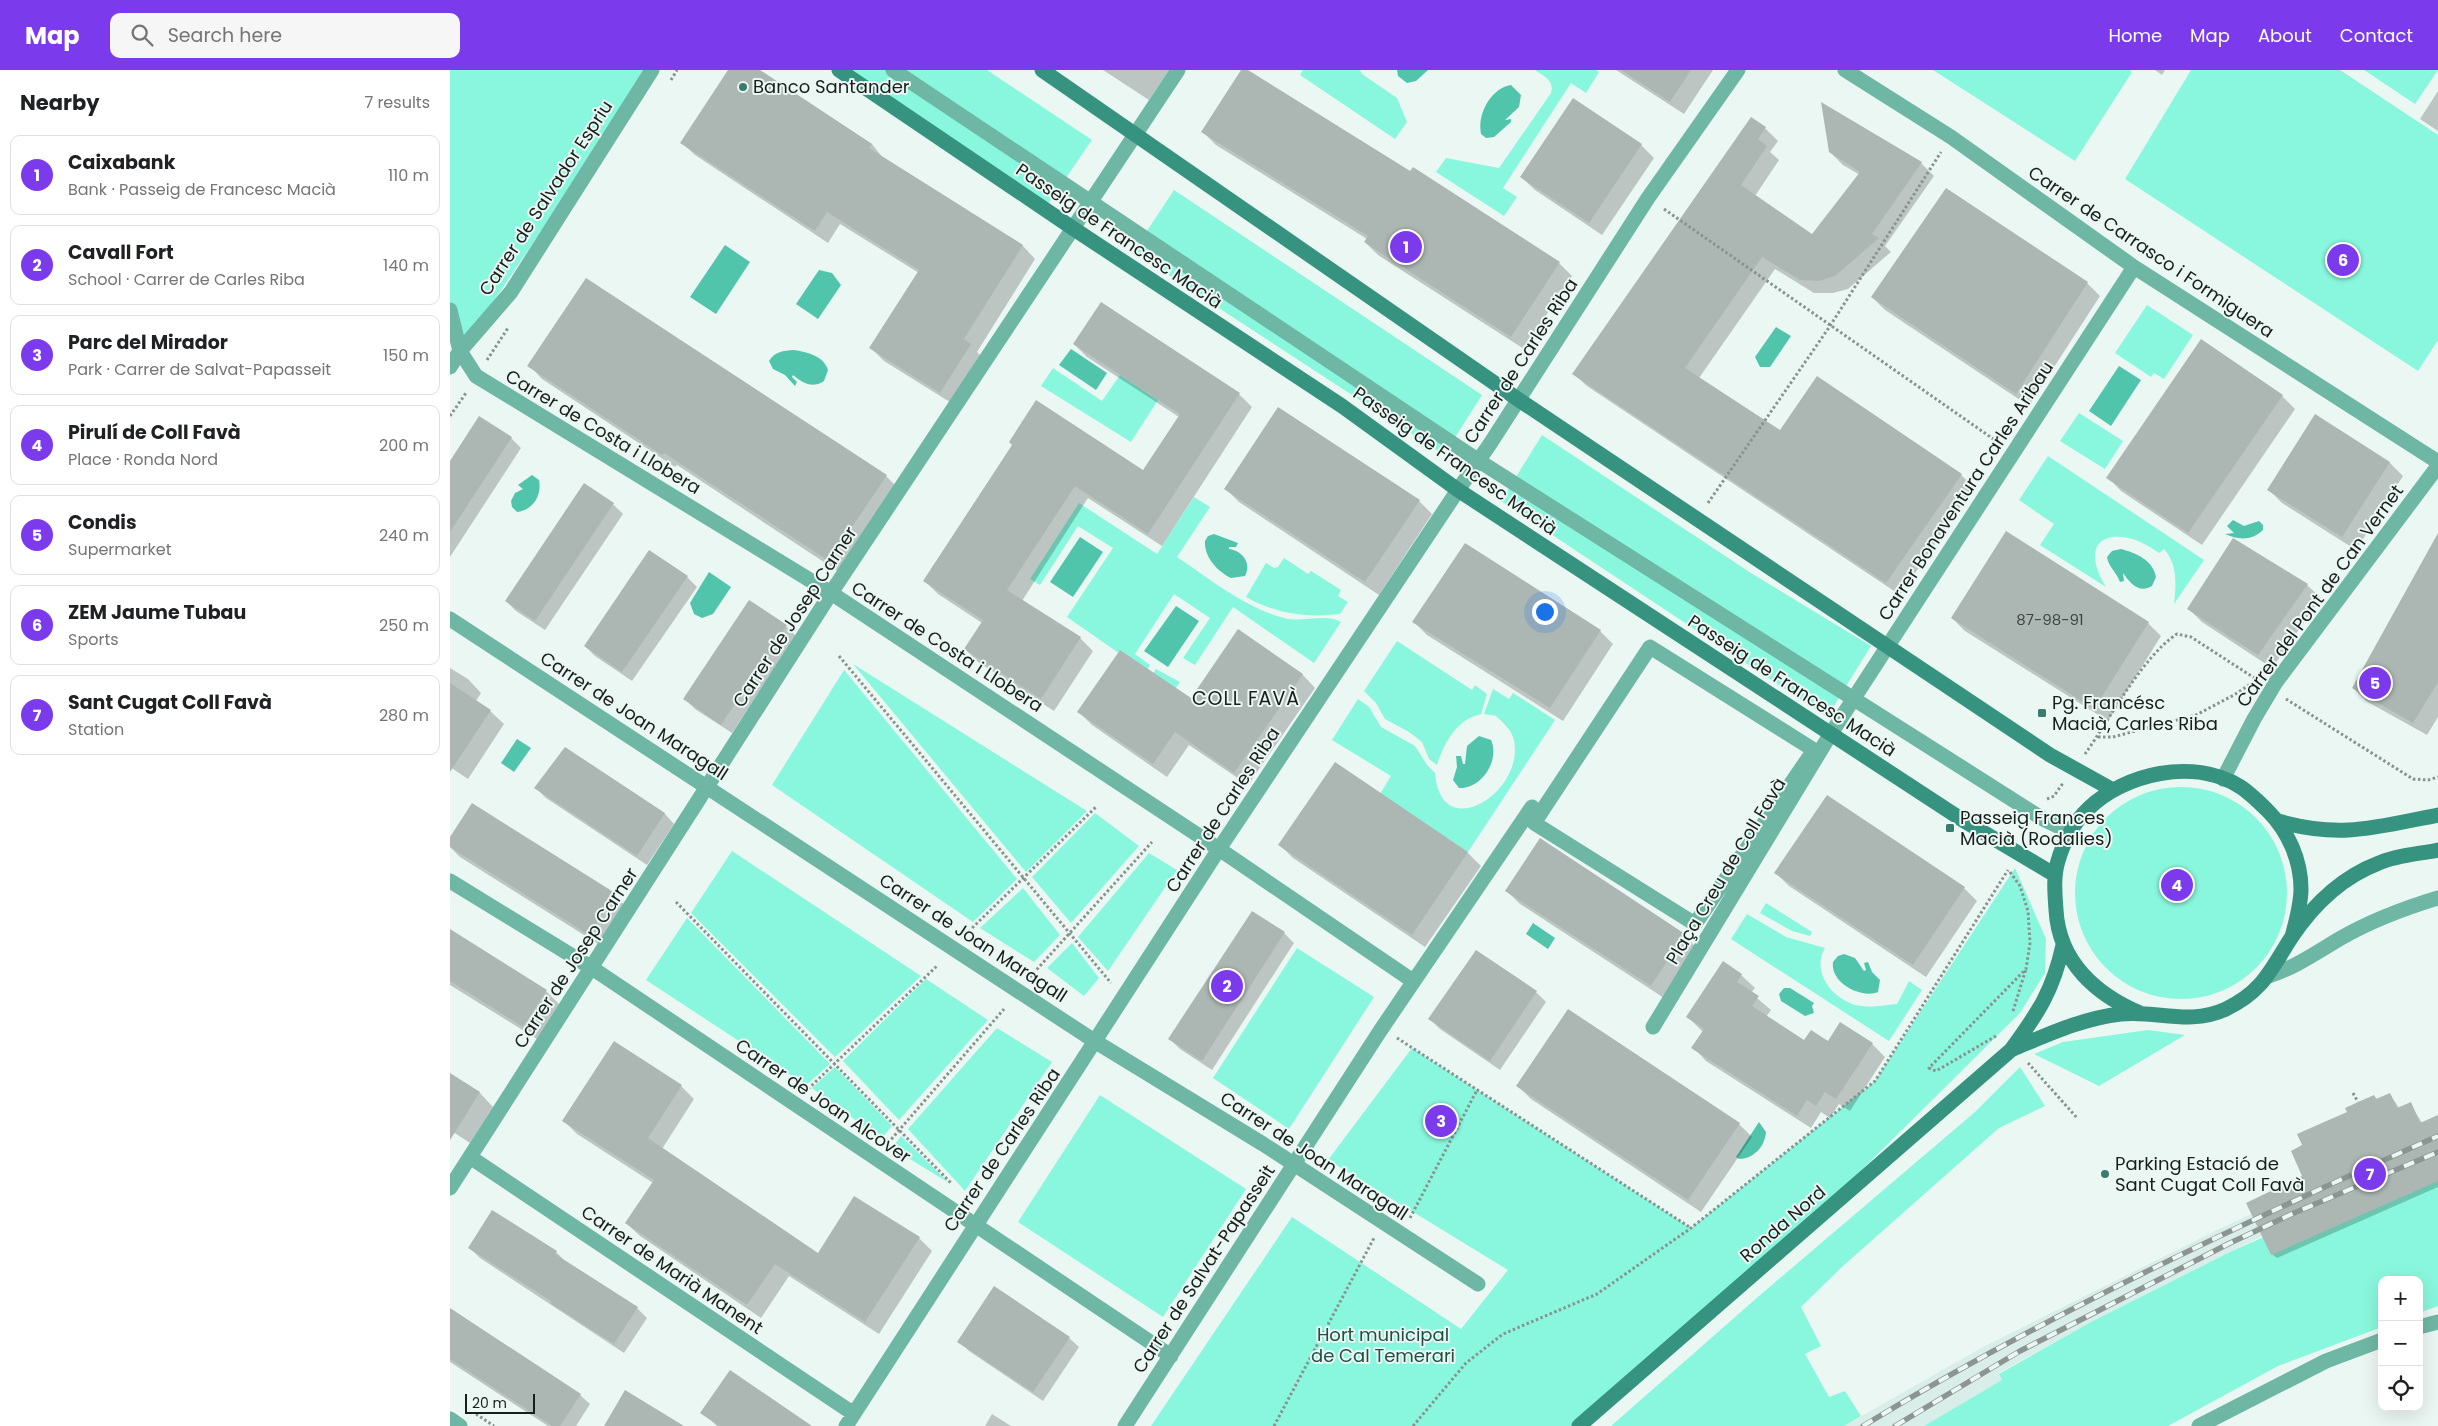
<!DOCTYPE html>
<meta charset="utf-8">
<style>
:root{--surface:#fff;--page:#f6f6f6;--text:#202124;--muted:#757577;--line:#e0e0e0;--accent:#7c3aed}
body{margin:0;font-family:Poppins,sans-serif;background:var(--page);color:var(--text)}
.controls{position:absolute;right:15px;bottom:15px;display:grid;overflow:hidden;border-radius:10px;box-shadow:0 5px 20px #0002}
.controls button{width:45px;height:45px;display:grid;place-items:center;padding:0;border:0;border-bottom:1px solid var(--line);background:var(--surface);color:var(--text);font:25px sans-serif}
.scale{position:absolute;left:15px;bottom:12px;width:70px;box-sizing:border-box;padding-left:5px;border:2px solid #191e1c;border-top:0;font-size:14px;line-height:18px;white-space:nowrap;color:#191e1c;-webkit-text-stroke:4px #ebf7f3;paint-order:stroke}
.you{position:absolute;left:1094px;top:541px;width:18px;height:18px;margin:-12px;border:4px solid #fff;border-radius:50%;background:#1a73e8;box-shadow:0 0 0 8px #1a73e833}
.badge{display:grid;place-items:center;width:32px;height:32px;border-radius:50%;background:var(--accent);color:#fff;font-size:16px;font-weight:700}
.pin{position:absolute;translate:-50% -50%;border:2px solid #fff;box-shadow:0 1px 5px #0006}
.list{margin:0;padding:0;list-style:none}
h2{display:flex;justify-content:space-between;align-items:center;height:65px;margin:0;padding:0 20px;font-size:21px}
h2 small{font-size:16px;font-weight:400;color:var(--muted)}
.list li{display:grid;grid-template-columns:32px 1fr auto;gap:15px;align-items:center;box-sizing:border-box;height:80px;margin:0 10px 10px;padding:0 10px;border:1px solid var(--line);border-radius:10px}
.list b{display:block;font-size:19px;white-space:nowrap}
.list p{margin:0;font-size:16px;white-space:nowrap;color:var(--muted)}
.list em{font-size:16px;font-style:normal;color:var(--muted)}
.icon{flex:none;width:28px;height:28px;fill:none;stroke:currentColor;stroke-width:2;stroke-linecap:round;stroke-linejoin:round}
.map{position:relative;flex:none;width:1988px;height:1356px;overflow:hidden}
header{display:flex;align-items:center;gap:30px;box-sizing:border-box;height:70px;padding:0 25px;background:var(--accent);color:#fff}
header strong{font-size:24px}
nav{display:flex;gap:28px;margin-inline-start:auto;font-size:18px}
.search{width:350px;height:45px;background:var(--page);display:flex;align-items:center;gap:12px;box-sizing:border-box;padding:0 18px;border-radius:10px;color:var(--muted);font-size:19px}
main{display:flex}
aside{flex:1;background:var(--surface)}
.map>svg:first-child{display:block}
.built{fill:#d9eee8}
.green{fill:#89f7dd}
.water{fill:#50c5ac}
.shadow{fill:#0003}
.building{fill:#acb7b4}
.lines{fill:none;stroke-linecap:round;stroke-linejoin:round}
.path{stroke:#89928f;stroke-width:3;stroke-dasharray:2.5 2.5;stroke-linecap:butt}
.street{stroke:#6fb7a5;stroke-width:15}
.secondary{stroke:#359380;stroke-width:15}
.rail-casing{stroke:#8c9592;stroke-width:5.5}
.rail{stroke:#ebf7f3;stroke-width:4;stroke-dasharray:11;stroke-linecap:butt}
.poi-dot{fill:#397b6d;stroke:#ebf7f3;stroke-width:2}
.labels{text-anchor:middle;stroke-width:4;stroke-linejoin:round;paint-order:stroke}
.number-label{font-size:15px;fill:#3e4442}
.poi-label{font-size:18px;fill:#191e1c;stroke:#ebf7f3;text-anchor:start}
.street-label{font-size:18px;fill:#191e1c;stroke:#ebf7f3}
.park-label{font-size:18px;fill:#1d4f44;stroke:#ebf7f3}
.neighbourhood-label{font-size:19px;letter-spacing:1px;fill:#191e1c;stroke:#ebf7f3}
</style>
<header>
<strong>Map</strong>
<div class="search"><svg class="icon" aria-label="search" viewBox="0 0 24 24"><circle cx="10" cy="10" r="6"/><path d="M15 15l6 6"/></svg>Search here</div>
<nav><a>Home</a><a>Map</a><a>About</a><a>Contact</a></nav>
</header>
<main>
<aside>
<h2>Nearby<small>7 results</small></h2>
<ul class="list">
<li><span class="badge">1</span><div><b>Caixabank</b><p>Bank · Passeig de Francesc Macià</p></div><em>110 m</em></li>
<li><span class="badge">2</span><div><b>Cavall Fort</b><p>School · Carrer de Carles Riba</p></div><em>140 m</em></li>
<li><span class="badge">3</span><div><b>Parc del Mirador</b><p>Park · Carrer de Salvat-Papasseit</p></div><em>150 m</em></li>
<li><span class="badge">4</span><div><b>Pirulí de Coll Favà</b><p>Place · Ronda Nord</p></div><em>200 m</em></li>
<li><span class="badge">5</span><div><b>Condis</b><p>Supermarket</p></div><em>240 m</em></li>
<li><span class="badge">6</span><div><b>ZEM Jaume Tubau</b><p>Sports</p></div><em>250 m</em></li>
<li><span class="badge">7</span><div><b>Sant Cugat Coll Favà</b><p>Station</p></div><em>280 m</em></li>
</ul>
</aside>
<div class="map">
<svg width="1988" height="1356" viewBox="0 0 1988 1356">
<rect width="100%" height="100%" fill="#ebf7f3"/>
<path class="built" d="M1914 1092 1812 1166 1641 1252 1549 1303 1552 1310 1474 1356H1394L1533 1277 1767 1160Z"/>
<path class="green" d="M0 0H200L10 281 0 240Z
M401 0H537L642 70 598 134Z
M853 0H910L912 4 947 28 957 52 945 69 850 5Z
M1085 0H1146L1149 2 1136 23 1121 13 1053 118 1067 127 1054 146 986 102 996 88 1049 98 1101 23C1105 10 1093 6 1085 0Z
M1483 0H1680L1682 2 1625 91Z
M1741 0H1890L1988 65V270L1968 301 1675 109Z
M1914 0H1988L1965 34Z
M724 120 1032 325 994 385 683 182Z
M1697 235 1743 265 1714 309 1704 303 1701 307 1665 283Z
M603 298 652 331 670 305 708 330 681 372 591 316Z
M1629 343 1673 371 1655 399 1610 371Z
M1092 365 1301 503 1421 576 1377 647 1051 431Z
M1598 386 1754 490 1724 534C1726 514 1728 495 1714 479L1709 483C1671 454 1623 463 1656 517L1590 475 1604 454 1569 430Z
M744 427 760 437 727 487C761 510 794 537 834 548 852 553 875 543 891 552L864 593 783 537 745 595 733 588 760 548 724 524 685 584 700 595 696 602 617 547 663 478 628 456 590 515 580 509 629 433 707 484Z
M834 488 858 504 861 501 891 520 888 526 898 532 890 544C857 548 826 544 796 527L816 493 824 498 828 497Z
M947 571 1022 620 1025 615 1037 624 1031 644C1007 649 994 673 987 695L979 689 972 672 959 662 935 649 926 633 914 621Z
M403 594 637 741 576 802Z
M706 599 730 612 724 621 701 606Z
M394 600 567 809 523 852 322 715Z
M1043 619 1059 629 1063 623 1105 650 1018 782 930 724 941 706 882 670 908 629 919 637 931 657 965 676 977 695 985 703C991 778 1079 719 1063 667 1060 658 1052 652 1046 646L1034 644Z
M1625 823a106 106 0 1 1 212 0a106 106 0 1 1-212 0Z
M645 743 689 776 621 853 582 807Z
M282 781 471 906 385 987 241 843Z
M699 783 727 800 658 901 628 867Z
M1565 798 1596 869 1595 903 1570 943 1321 1190 1129 1356H701L842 1147 1011 1259 1058 1200 878 1090 962 978 1241 1158 1425 1011Z
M573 818 610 865 584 892 530 858Z
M1316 833 1362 862 1360 866 1342 861 1310 843Z
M1297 844 1336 867 1375 878C1360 903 1385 933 1412 936 1423 938 1435 935 1447 934L1459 911 1472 920 1439 971 1281 869Z
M237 848 380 994 356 1015 196 910Z
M622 873 649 908 634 926 597 898Z
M847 878 924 927 839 1059 763 1008Z
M476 909 538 950 449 1050 393 991Z
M547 958 602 992 515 1121 458 1059Z
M1698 960 1735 965 1649 1016 1584 984 1613 972Z
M385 997 442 1056 431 1069 362 1018Z
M1570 997 1595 1036 1549 1058 1393 1196 1351 1237 1371 1276 1355 1284 1379 1327 1395 1321 1411 1346 1394 1356H1161L1309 1226 1525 1042Z
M650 1025 796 1119 713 1247 568 1152Z
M451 1066 499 1113 442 1078Z
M1988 1090V1236L1969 1243V1210H1932V1257L1828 1296 1718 1356H1474L1552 1310 1549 1304 1641 1252 1780 1182Z"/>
<path class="water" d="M947 0H978L966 11 957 13 948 6Z
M1061 15 1071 25 1069 37 1055 50 1061 49V52L1044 67 1036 68 1031 64C1027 44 1041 18 1061 15Z
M275 175 300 192 266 244 240 227Z
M369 200 382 203 391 215 368 249 346 234Z
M1326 257 1341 266 1320 297H1310L1305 287Z
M621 279 657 303 646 320 609 295Z
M344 280C357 282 374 286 378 300L374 311C362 319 353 313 343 305L342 307 347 312 345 316 335 305 323 299 319 291C325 281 333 281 344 280Z
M1669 296 1691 310 1661 356 1639 341Z
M82 405 89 410C92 426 83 440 67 442L62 437 61 431 65 423 73 419 68 415Z
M1783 450 1794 456 1809 451 1813 455V460C1802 471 1788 470 1775 464L1784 463 1777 456Z
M764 464 788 473 786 477H779V479C792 481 802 492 795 506L781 508C767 501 754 487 755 471L758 466Z
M630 467 653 482 623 527 600 512Z
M1671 479C1686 483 1703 490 1706 507L1702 516C1689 524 1680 513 1673 503L1674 511 1670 512C1667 503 1658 496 1657 487L1662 481Z
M259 502 281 517 263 544 252 548 244 544 240 533Z
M726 536 749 551 718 597 694 581Z
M1029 666 1041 670C1050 690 1032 719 1009 718L1003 710 1007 697 1006 686H1011L1013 694H1015L1017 676Z
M67 669 81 678 64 702 51 693Z
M1083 853 1105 868 1098 879 1076 864Z
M1394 884 1405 888 1414 901 1416 900 1414 893 1418 892 1422 902 1430 910 1428 922C1411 929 1380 913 1383 892L1388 886Z
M1334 918H1340L1364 933 1362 936 1364 943 1355 946 1331 931 1329 924Z
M1309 1052 1316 1062C1315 1077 1303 1089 1289 1089L1286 1087Z"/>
<path class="shadow" d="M280 0H308L422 74 433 88 573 176 585 189 527 282 533 288 503 334 434 291 421 278 469 203 390 154 378 173 245 85 232 73Z
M653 0H719L699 30Z
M792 0H796L1109 193 1122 206 1074 279 928 185 915 172 917 169 766 75 753 62Z
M1166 0H1263L1234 44Z
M1705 0H1715L1712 5Z
M1988 21V61L1970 49Z
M1315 58 1328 71 1320 82 1329 90 1305 126 1363 166 1410 105 1393 95 1380 82 1471 93 1484 106 1435 176 1441 182 1398 219 1383 223H1364L1325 199 1249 308 1330 362 1511 405 1524 417 1450 525 1137 316 1124 304Z
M1191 75 1204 88 1152 165 1085 120 1071 107Z
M1637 213 1650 226 1579 336 1435 240 1422 227Z
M624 274 789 324 802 337 712 476 638 428 572 531 630 568 643 581 604 641 528 592 515 579 532 553 488 524 475 511 564 375 693 402 729 347 637 287Z
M79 295 436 406 449 419 392 504 227 395 225 397 92 309Z
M1832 326 1845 339 1752 475 1671 421 1658 407Z
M1866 346 1940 393 1953 406 1906 480 1832 433 1819 420Z
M61 368 71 378 0 487V394Z
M776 419 969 431 982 444 929 525 789 432Z
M163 434 173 444 95 560 66 541 56 531Z
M1988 465V647L1977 665 1916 631 1903 618Z
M1784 469 1857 515 1871 528 1822 598 1752 552 1739 539Z
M237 507 247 517 182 611 145 586 135 576Z
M1502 548 1698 553 1711 566 1658 651 1515 561Z
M964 552 1150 561 1163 574 1113 651 977 565Z
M336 556 346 566 282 663 245 639 235 629Z
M0 598 18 609 31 623 26 631 40 641 54 654 18 709 0 697Z
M852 604 865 618 798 715 739 675 717 707 642 655 629 642 741 630Z
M115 679 215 744 224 754 197 795 96 728 86 718Z
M885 694 1018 783 1031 796 975 877 843 788 830 775Z
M22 735 164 824 177 838 153 877 10 787 0 777V769Z
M1326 803 1514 818 1527 831 1476 907 1339 816Z
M1057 821 1234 865 1247 878 1214 928 1070 834Z
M0 860 96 921 109 934 87 969 0 915Z
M834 863 844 873 762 1000 730 979 720 969Z
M1291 905 1305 918 1301 923 1321 940 1316 947 1355 972 1422 974 1435 987 1400 1041 1389 1034 1380 1048 1371 1042 1361 1058 1256 991 1243 977 1253 962 1238 947Z
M1086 922 1096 932 1050 1000 990 959 980 949Z
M0 1005 30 1023 43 1037 20 1073 0 1060Z
M231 1016 244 1029 212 1079 368 1184 469 1168 482 1181 429 1264 339 1206 311 1248 190 1166 176 1153 203 1113 127 1064 114 1051Z
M1068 1016 1289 1054 1302 1067 1251 1142 1081 1029Z
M1940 1024 1949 1038 1960 1033 1972 1053 1988 1047V1117L1827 1188 1822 1184 1854 1106V1076L1924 1026 1928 1030Z
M20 1178 106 1182 116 1192 187 1238 197 1248 174 1283 30 1188Z
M0 1240 130 1325 140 1334 126 1356H98L0 1292Z
M619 1268 629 1277 593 1331 519 1281 509 1271Z
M252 1342 359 1356H267Z
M542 1344 561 1356H535Z"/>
<path class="building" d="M278 0H310L422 74 419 78 573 175 514 269 521 274 490 323 419 278 469 200 377 142 365 161 230 73Z
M791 0H798L960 101 963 97 1110 192 1061 267 914 172 918 166 751 62Z
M1171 0H1241L1220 32Z
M1123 28 1192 74 1139 153 1070 107Z
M1371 32 1472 92 1422 164 1429 168 1385 206 1369 211 1350 210 1312 187 1235 298 1330 360 1367 306 1512 404 1436 513 1122 304 1301 47 1316 57 1308 69 1317 76 1291 115 1362 164 1410 102 1379 82Z
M1496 118 1638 212 1566 324 1421 227Z
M136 208 437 405 379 491 214 383 212 385 77 296Z
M651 232 790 323 698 464 625 416 557 520 631 567 591 629 514 579 533 550 473 511 562 375 559 372 586 330 693 400 730 344 623 274Z
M1751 269 1833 325 1738 463 1656 408Z
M828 337 970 430 915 512 774 419Z
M1865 344 1940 392 1892 467 1817 420Z
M29 346 62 367 0 462V391Z
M134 413 164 433 85 551 55 531Z
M1556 461 1699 552 1644 639 1501 548Z
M1988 463V612L1963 653 1902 618Z
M1783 468 1858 514 1808 585 1737 539Z
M1015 473 1151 560 1100 638 962 552Z
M199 480 238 506 172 602 134 576Z
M299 530 337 555 271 655 233 629Z
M788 559 853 604 784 703 725 662 703 694 627 642 670 580 741 628Z
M0 613 41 640 0 702Z
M115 677 215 743 187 786 84 718Z
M885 692 1018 782 962 865 828 775Z
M1377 725 1515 817 1463 895 1324 803Z
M22 733 165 823 139 865 0 777V767Z
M1090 768 1235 864 1201 916 1055 821Z
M802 841 835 862 752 991 718 969Z
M0 859 97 920 73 957 0 911Z
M1026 880 1087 921 1040 991 978 949Z
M1273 891 1292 904 1287 912 1309 926 1302 936 1354 970 1361 960 1378 971 1390 952 1423 973 1386 1029 1375 1022 1366 1036 1357 1030 1347 1046 1241 978 1254 959 1236 947Z
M1118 939 1290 1053 1238 1130 1066 1016Z
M164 971 232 1015 198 1068 368 1183 404 1126 470 1167 415 1252 325 1194 297 1235 175 1153 204 1110 112 1051Z
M0 1003 30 1022 0 1070Z
M1940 1023 1947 1038 1961 1032 1970 1053 1988 1045V1111L1821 1185 1796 1133 1852 1106 1841 1081 1852 1075 1847 1064 1897 1042 1895 1038 1924 1025 1926 1029Z
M42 1140 107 1181 105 1184 188 1237 164 1274 100 1233 101 1231 18 1178Z
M544 1216 620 1267 583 1322 507 1272Z
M0 1238 131 1324 110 1356H102L0 1289Z
M280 1300 362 1356H269L250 1343Z
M175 1320 234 1356H154Z"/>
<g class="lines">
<path class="path" d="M221 10 227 0
M1214 139 1549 373
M37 290 58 258
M0 346 16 323
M1258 433 1380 256 1491 82
M389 586 661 913
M1836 629 1963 709 1978 710 1988 707
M1648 667H1663L1746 645 1784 625 1802 613
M1635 684C1660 649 1692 587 1727 564L1741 567 1806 609
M1597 729 1604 726 1613 713
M226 832 501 1113
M515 865 647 736
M580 907 702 772
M1563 941 1576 899
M1546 966 1486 1001 1479 998 1576 899 1580 873 1578 841 1570 816 1560 802
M947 968 1241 1158
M1578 993 1628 1049
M358 1019 488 895
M1903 1023 1908 1032
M438 1073 554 939
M960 1148 1027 1020
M26 1344 44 1356
M824 1356 924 1168
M963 1356 1016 1293 1053 1264 1147 1224 1241 1158 1425 1011 1558 800"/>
<path class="street" d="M443 0 1029 391 1593 749 1620 762
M1395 0 1501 67 1684 197 1988 392
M0 240 10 281 26 306 381 523 769 779 963 911
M0 297 10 281 61 222 202 0
M0 549 646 972 813 1074 1028 1214
M1200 577 1364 680 1245 854 1084 753Z
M1773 709 1804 649 1826 612 1988 396
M0 811 142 898 721 1286
M1819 906C1846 897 1867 882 1891 868 1921 851 1955 838 1988 828
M1203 957 1380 665 1684 197
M20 1087 404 1344
M0 1118 381 523 728 0
M1969 1257 1988 1252
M0 1349 10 1356
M396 1356 769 779 1008 420 1040 374 1198 128 1288 0
M675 1356 930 961 1082 737
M1749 1356 1876 1291 1932 1270"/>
<path class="secondary" d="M389 0 624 159 892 336 1008 420 1511 749 1605 805
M592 0 1069 330 1600 685 1663 720
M1828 751C1891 769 1926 757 1988 745
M1692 944C1646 925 1609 892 1606 840 1605 824 1603 807 1608 791 1613 773 1624 752 1638 739 1675 703 1743 688 1789 716 1799 722 1809 732 1818 741 1838 761 1851 790 1851 819 1851 835 1846 851 1842 867
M1563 979C1597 965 1633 948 1671 944 1707 940 1739 956 1776 939 1813 921 1820 901 1841 868 1863 835 1892 807 1929 793 1947 785 1969 784 1988 780
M1129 1356 1561 980C1588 943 1603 921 1613 875"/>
<g class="rail-casing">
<path id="rail" d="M1413 1356C1596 1245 1792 1153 1988 1066
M1445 1356 1570 1281 1778 1174 1844 1143 1988 1082"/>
</g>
<use href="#rail" class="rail"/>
</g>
<g class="poi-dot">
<circle cx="293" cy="17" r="5"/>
<rect x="1587" y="638" width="10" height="10" rx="2.5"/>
<rect x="1495" y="753" width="10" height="10" rx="2.5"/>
<circle cx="1655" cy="1104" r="5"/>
</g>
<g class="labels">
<g class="number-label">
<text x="1600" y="555">87-98-91</text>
</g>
<g class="poi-label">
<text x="303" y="23">Banco Santander</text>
<text x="1602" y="639">Pg. Francésc<tspan x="1602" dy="21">Macià, Carles Riba</tspan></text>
<text x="1510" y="754">Passeig Frances<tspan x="1510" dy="21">Macià (Rodalies)</tspan></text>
<text x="1665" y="1100">Parking Estació de<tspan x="1665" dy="21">Sant Cugat Coll Favà</tspan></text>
</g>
<g class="street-label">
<text transform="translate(96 128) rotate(-57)" y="6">Carrer de Salvador Espriu</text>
<text transform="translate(669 166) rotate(34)" y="6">Passeig de Francesc Macià</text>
<text transform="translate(1701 182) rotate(34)" y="6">Carrer de Carrasco i Formiguera</text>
<text transform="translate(1071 291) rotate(-57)" y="6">Carrer de Carles Riba</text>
<text transform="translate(153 362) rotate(31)" y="6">Carrer de Costa i Llobera</text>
<text transform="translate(1005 391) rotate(35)" y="6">Passeig de Francesc Macià</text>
<text transform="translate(1516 421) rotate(-57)" y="6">Carrer Bonaventura Carles Aribau</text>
<text transform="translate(1870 526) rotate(-54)" y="6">Carrer del Pont de Can Vernet</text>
<text transform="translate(345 547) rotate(-57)" y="6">Carrer de Josep Carner</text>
<text transform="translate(497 577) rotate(33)" y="6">Carrer de Costa i Llobera</text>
<text transform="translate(1342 616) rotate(33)" y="6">Passeig de Francesc Macià</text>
<text transform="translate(184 646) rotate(33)" y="6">Carrer de Joan Maragall</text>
<text transform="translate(773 740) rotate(-57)" y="6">Carrer de Carles Riba</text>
<text transform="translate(1276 801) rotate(-59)" y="6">Plaça Creu de Coll Favà</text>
<text transform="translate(523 868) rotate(33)" y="6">Carrer de Joan Maragall</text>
<text transform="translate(126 888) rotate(-57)" y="6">Carrer de Josep Carner</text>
<text transform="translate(373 1031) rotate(34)" y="6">Carrer de Joan Alcover</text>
<text transform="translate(552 1080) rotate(-56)" y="6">Carrer de Carles Riba</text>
<text transform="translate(864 1086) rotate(33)" y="6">Carrer de Joan Maragall</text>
<text transform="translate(1333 1154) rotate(-41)" y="6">Ronda Nord</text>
<text transform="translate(754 1199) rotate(-57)" y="6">Carrer de Salvat-Papasseit</text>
<text transform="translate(222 1200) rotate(34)" y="6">Carrer de Marià Manent</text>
</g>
<g class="park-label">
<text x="933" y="1271">Hort municipal<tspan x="933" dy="21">de Cal Temerari</tspan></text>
</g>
<g class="neighbourhood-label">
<text x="796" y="635">COLL FAVÀ</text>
</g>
</g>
</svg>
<div class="controls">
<button>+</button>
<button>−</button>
<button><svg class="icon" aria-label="locate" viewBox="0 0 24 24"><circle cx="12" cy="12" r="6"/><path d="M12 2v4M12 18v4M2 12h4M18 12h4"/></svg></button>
</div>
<div class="scale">20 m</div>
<div class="you"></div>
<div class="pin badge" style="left:956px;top:177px">1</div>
<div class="pin badge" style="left:777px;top:916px">2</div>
<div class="pin badge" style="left:991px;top:1051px">3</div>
<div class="pin badge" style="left:1727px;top:815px">4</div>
<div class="pin badge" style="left:1925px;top:613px">5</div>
<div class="pin badge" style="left:1893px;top:190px">6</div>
<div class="pin badge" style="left:1920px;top:1104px">7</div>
</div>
</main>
